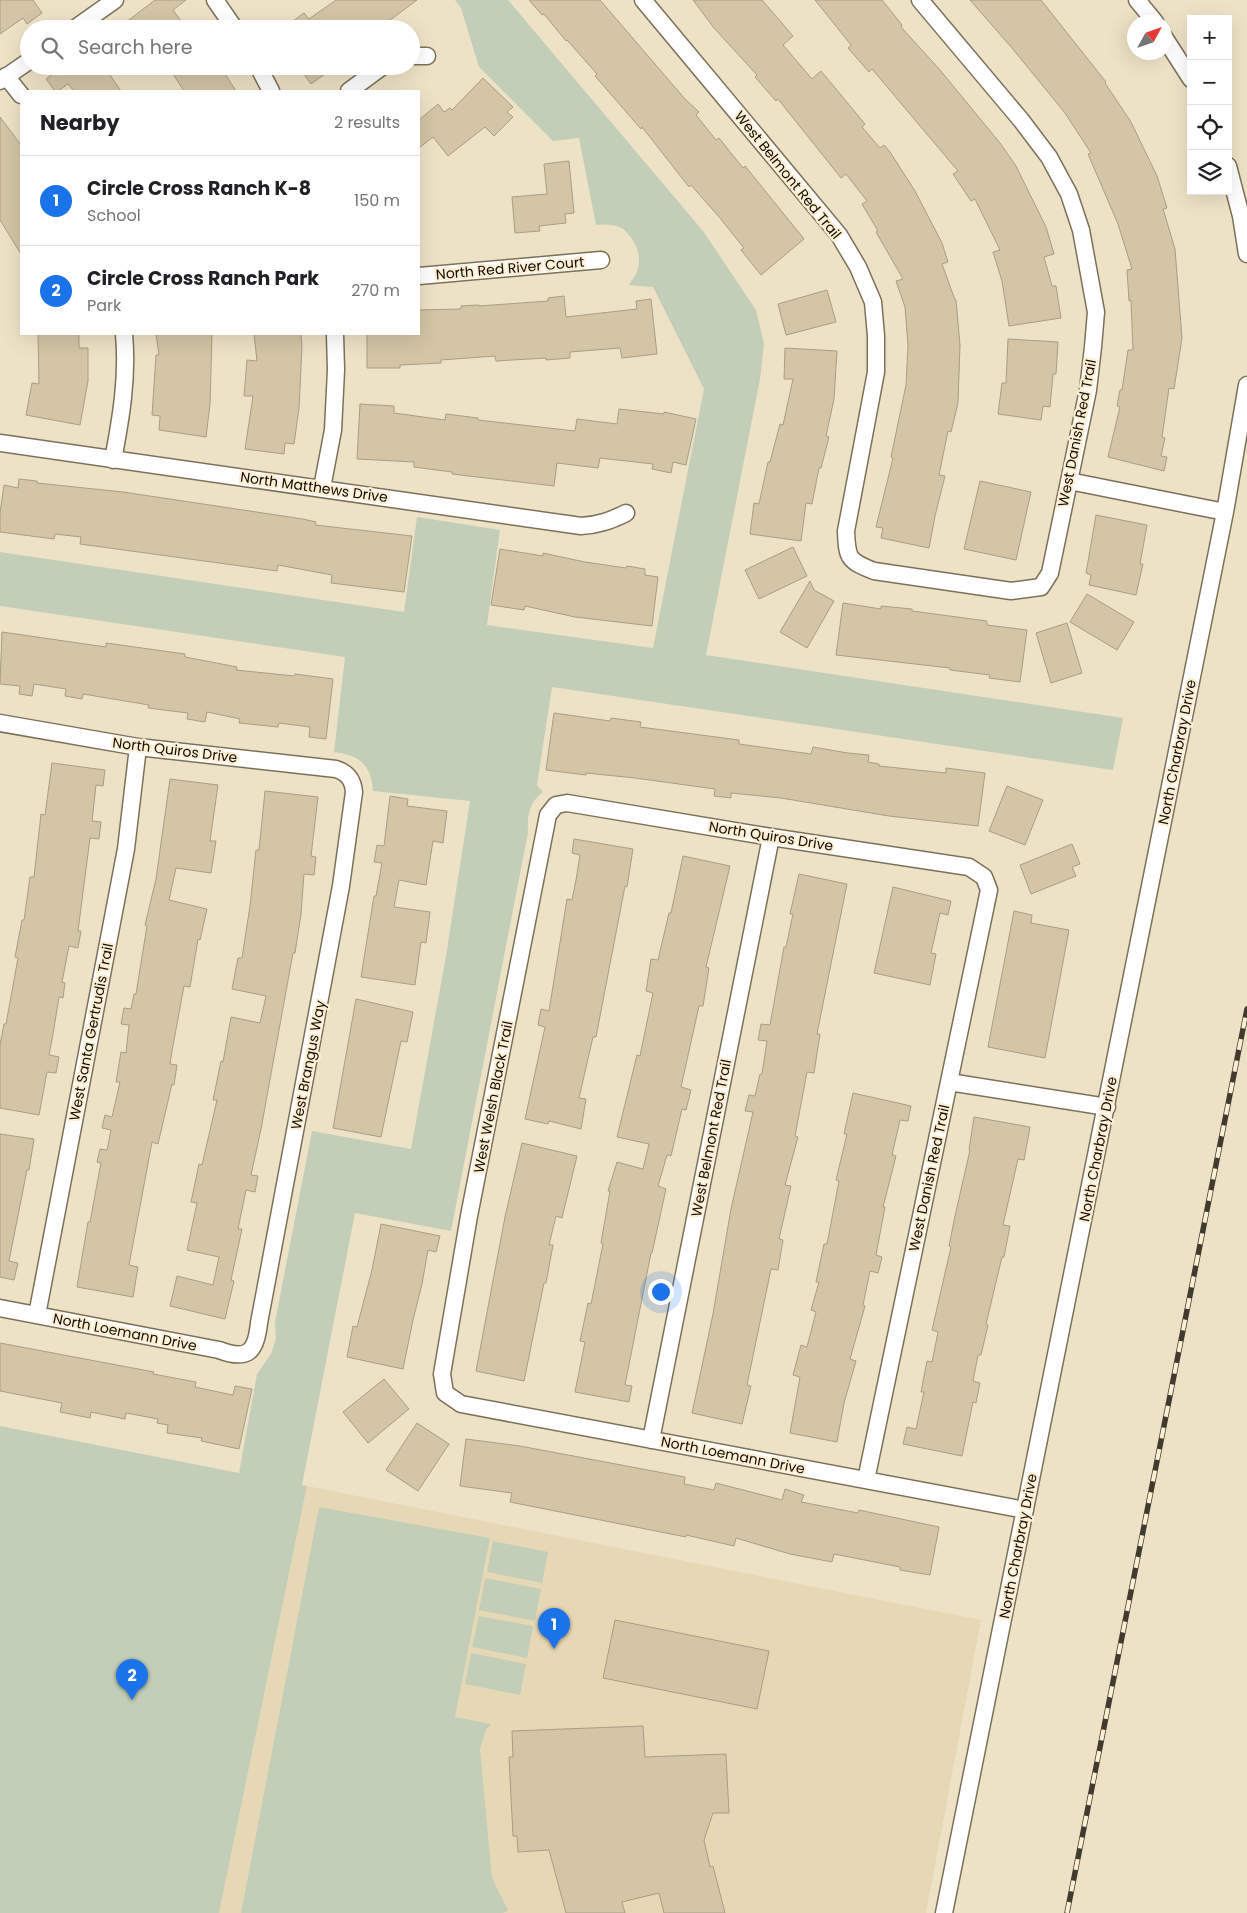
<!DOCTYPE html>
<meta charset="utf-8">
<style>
:root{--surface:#fff;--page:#f2f2f2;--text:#202124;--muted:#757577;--line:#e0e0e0;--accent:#1a73e8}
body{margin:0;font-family:Poppins,sans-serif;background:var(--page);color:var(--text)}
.controls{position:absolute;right:15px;top:15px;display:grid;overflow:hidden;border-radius:0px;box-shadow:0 5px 20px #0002}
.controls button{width:45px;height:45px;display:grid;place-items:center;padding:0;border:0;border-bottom:1px solid var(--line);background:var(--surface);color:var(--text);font:25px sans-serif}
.compass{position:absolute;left:1127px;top:15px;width:45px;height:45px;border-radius:50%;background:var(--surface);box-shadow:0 5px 20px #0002;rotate:50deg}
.you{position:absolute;left:660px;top:1291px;width:18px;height:18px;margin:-12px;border:4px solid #fff;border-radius:50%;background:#1a73e8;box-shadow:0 0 0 8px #1a73e833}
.badge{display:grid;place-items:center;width:32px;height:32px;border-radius:50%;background:var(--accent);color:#fff;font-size:16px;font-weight:700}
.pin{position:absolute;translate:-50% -41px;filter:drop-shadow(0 1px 2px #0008)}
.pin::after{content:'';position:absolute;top:26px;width:18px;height:15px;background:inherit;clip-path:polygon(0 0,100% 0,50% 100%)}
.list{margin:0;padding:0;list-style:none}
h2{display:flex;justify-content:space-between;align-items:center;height:65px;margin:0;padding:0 20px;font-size:21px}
h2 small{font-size:16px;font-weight:400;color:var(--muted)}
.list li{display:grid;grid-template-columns:32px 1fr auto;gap:15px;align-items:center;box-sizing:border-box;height:90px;padding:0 20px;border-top:1px solid var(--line)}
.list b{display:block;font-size:19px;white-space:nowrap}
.list p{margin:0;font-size:16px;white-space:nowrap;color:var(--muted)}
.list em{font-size:16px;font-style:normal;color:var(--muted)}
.icon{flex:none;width:28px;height:28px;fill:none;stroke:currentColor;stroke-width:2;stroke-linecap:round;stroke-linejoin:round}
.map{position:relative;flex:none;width:1247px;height:1913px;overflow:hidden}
.search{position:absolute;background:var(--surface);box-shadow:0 5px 20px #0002;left:20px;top:20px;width:400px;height:55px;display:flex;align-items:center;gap:12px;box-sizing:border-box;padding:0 18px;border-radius:28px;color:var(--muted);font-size:19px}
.panel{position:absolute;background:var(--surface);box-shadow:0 5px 20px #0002;left:20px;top:90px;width:400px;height:245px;border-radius:0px}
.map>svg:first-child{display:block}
.built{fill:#e7d8b5}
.green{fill:#c2ceb8}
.building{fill:#d3c5a5;stroke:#a99d83}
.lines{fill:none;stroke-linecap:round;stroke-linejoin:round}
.street-casing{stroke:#7c7158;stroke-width:19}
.street{stroke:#fff;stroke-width:16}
.rail-casing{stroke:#413b2f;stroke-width:5.5}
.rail{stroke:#fcefd3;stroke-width:4;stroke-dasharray:11;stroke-linecap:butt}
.labels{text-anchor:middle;stroke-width:4.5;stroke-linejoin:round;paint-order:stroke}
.street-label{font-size:14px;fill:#110d05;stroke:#fcefd3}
</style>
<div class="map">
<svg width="1247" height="1913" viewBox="0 0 1247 1913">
<rect width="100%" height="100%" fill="#eee2c6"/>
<path class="built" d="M307 1486 981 1620 926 1913H219Z"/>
<path class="green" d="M455 0H508L703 231 756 310 764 344 760 379 706 655 1123 718 1113 770 552 687 537 785 543 792C529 803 527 815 528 832L451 1231 355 1213 302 1485 307 1486 219 1913H0V1426L239 1473 257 1374 271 1354 276 1339 275 1322 312 1131 411 1149 446 956 470 801 373 791C371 764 359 755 334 752L345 657 0 606V552L404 612 417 517 500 530 487 625 653 648 704 389 653 287 629 285C632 280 637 274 638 268 642 254 634 238 623 229 615 224 605 224 596 225L579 138 553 141 479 67 461 8Z
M319 1507 490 1538 455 1717 491 1724 486 1730 480 1749 492 1878 508 1910 503 1913H241Z
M493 1541 548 1552 542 1583 487 1572Z
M485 1578 541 1589 535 1621 479 1610Z
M479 1616 533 1626 527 1658 472 1647Z
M471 1653 526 1664 520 1695 465 1684Z"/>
<path class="building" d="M0 0H33L42 13 27 24 23 18 0 34Z
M155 0H186L173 10 187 29H117Z
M336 0H417L378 29H282L304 13 309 19Z
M529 0H600L685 99 699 112 696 115 716 140 719 138 743 168 745 166 804 239 761 275 741 250 744 248 720 218 691 185 689 187 642 127 641 129 595 76 597 74 567 40 566 41 544 14 542 15Z
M693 0H762L793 36 783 45 812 79 821 71 865 124 862 127 880 148 884 145 890 152 915 191 942 243 948 262 942 264 955 300H956L960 345 958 403 951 432 948 431 939 475 945 476 935 516 929 548 881 538 883 528 876 527 893 458 891 457 906 385 908 345 905 307 896 281 903 279 876 232 878 231 862 204 867 201 846 174 841 178 778 99 776 101 755 77 757 75 714 28Z
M815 0H882L902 25 901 27 940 70 1000 143 1016 166 1046 227 1054 254 1044 257 1052 286H1056L1061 318 1009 326 1002 281 993 252 1000 250 975 199 971 201 953 174 958 171 872 69 869 72 848 48 851 45Z
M970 0H1041L1106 82 1105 83 1131 122 1157 176 1167 208 1163 209 1175 249 1182 338 1174 389 1169 388 1162 437 1165 438 1161 456 1167 457 1164 471 1108 457 1120 407 1117 406 1120 390H1122L1128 350H1133L1131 300 1129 301 1127 270 1132 269 1118 224 1088 154 1091 153 1065 113 1012 48Z
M63 66H121L110 75 121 91H74L68 84 58 91H55L46 79Z
M168 66H220L236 91H184Z
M298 66H319L325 74 311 84Z
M483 78 513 107 507 112 513 117 494 136 485 127 448 156 433 137 419 148V120L438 104 444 112 450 108 452 110Z
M0 117 21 145V254L0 220Z
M569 161 574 213 565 214 566 223 539 226 540 231 515 233 512 197 547 194 544 164Z
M827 290 836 322 786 335 778 304Z
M564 296 566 317 637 309 636 301 651 299 657 354 622 358 620 348 570 352V358L546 360V358L496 361 495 356 441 360V363L400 365V368H367V334H419V310L461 309V306L479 305V306L548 301V298Z
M38 334H79V348H88V381L80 425 26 415 32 383 39 384Z
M156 334H212L210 404 206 437 159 430 160 416 152 415 156 355H159Z
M254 334H301L302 346 299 408 294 444 285 443 284 454 245 449 253 396H244L247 360 257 361Z
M1008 339 1058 342 1056 374H1053L1050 407 1043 406 1041 420 998 414 1002 383H1006Z
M785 348 837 351 834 399 826 436 829 437 821 468H819L812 504 806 503 801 541 750 534 754 503 759 504 768 462H770L780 424 783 425 793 379H784Z
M360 404 394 406V413L445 420 446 414 478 418V420L575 431 577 419 617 424 619 409 664 414V412L696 419 686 465 673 462 671 473 652 469 653 464 600 458 598 468 557 463 554 486 452 474V472L414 467V462L357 459Z
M19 479 37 481V483L123 492 303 519 316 522 315 525 412 536 404 592 331 583 332 575 278 565 277 571 80 544 81 537 55 534 54 539 0 532V513L4 485 18 488Z
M980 481 1031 492 1016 560 964 549Z
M1096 515 1147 525 1140 564H1143L1136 595 1089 585 1091 575 1086 573Z
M793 547 807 576 759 599 745 570Z
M500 549 543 556V553L585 562 626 568 627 566 645 569V575L658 577 652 626 575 617 525 606 524 610 491 605Z
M810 581 814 590 834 601 807 648 780 632Z
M1087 594 1134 622 1117 650 1070 622Z
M843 603 881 609V606L912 609V611L987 621V625L1027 630 1020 682 989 678 990 675 950 670V668L836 655Z
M1067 623 1082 673 1051 683 1036 633Z
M2 632 106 647V643L185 654V657L237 667 236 670 294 676 295 674 333 679 326 739 309 737 310 727 279 723 278 727 239 723 240 719 207 712 205 722 187 719 188 713 148 708 149 705 83 694 82 699 65 696 66 689 34 684 32 696 19 694 20 686 0 684Z
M554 713 610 721 611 718 641 722 640 727 739 740V744L811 754 813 747 848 753 869 755 868 762 879 764V766L946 773V768L985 773 978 826 889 816 781 798 731 793V798L714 796 715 789 635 778 586 773V775L546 770Z
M52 763 105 770 103 786 96 785 92 821 101 822 99 839 90 838 78 931H81L78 948 69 946 62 982 65 983 63 998 59 997 53 1034 49 1055 59 1057 56 1073 47 1072 39 1115 0 1108V1045L4 1024H6L18 958 15 957 22 920H24L30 877H34L41 814 45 815Z
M170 779 218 785 210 841H216L211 873 176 868 169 900 207 909 200 940 198 939 190 987 184 986 172 1051 170 1064 177 1065 174 1085 172 1084 158 1144 152 1142 129 1265 138 1267 133 1297 77 1287 88 1222H90L97 1184 101 1163 97 1162 100 1149 107 1150 111 1130 102 1128 105 1115 112 1117 120 1082H116L121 1052 126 1053 129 1025 121 1024 124 1008 131 1009 134 994H136L147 926 145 925 156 879Z
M1007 786 1043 800 1025 845 989 831Z
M265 791 318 797 311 856 316 857 314 875 304 874 301 914 295 953H293L261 1129 251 1175 258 1176 255 1192 246 1190 238 1229H242L231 1280 234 1281 225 1319 170 1306 177 1276 213 1285 219 1257 187 1250 197 1203 191 1202 199 1164 202 1165 217 1100H213L221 1061 223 1062 231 1017 260 1023 266 996 232 989 238 958H242L250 906 256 850H259Z
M390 796 408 799 407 806 447 811 443 843 433 841 426 885 399 880 394 907 430 912 426 943 421 942 415 985 361 977 374 896H376L382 863 374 862 377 845 384 846Z
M574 839 633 849 627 887 625 886 596 1037H593L579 1098 586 1099 581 1129 549 1121 548 1124 525 1119 545 1027 538 1025 541 1009 549 1011 567 899 572 900 576 880 580 855 572 853Z
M1072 844 1080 864 1072 867 1076 876 1031 894 1020 865Z
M683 856 730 866 706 967 709 968 703 1006H699L681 1087 691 1090 686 1110 682 1109 671 1156 667 1155 658 1186 666 1189 652 1253H651L625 1385 632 1386 629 1402 575 1392 585 1342 580 1341 588 1303 591 1304 603 1244 601 1243 610 1191H608L617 1162 643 1169 649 1144 617 1137 637 1055 640 1056 653 993 646 991 651 959 658 960 669 913H671Z
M799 874 847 884 817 1034H820L814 1073 807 1072 795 1136 798 1137 785 1185 791 1186 779 1239 783 1240 778 1270 771 1269 747 1385 751 1386 742 1424 692 1413 713 1314 731 1209 753 1112 745 1111 749 1095 755 1096 760 1074H762L767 1041 758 1040 761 1024 770 1025 784 947H786L793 914H790Z
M893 887 951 901 948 915 940 913 931 953 936 954 930 985 874 973Z
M1014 911 1032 915 1031 923 1069 930 1045 1058 988 1047Z
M356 999 413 1012 407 1042 401 1041 381 1137 333 1128Z
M853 1093 911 1106 908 1121 900 1120 892 1155 896 1156 883 1207H885L876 1255 882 1257 878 1273 870 1271 863 1305 865 1306 850 1359 856 1361 844 1403 837 1442 790 1433 800 1377 793 1375 801 1345 807 1347 816 1312 811 1310 819 1282H816L824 1244H827L839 1181 836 1180 847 1134H844Z
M974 1117 1030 1127 1024 1160 1018 1159 1003 1225 1010 1226 1004 1257H1002L986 1324 988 1325 981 1355H978L973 1381 980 1383 976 1403 973 1402 962 1456 903 1444 907 1427 916 1429 924 1392H921L927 1361 932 1362 938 1332 932 1330 951 1247 949 1246 955 1216 970 1150H969Z
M0 1134 34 1139 29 1170H27L9 1261 18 1263 14 1280 0 1277Z
M522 1143 577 1156 562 1218 556 1216 549 1245H553L546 1283H544L524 1381 476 1371 505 1217Z
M381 1224 440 1236 436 1252 428 1250 422 1284 413 1320 403 1369 347 1357 353 1326 357 1327 372 1270Z
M0 1343 154 1372 153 1374 196 1382 195 1387 233 1395 235 1386 252 1389 239 1449 201 1441 202 1438 167 1433 168 1425 157 1423 158 1419 126 1413 125 1419 91 1412 90 1418 60 1412 62 1403 0 1391Z
M384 1379 409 1409 368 1443 343 1412Z
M417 1423 449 1444 418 1491 386 1470Z
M466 1439 520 1446 685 1477 684 1484 714 1490 716 1483 782 1500 785 1489 804 1495 801 1502 858 1513 859 1510 939 1527 930 1575 900 1570V1567L834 1554 832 1562 790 1554 736 1538 734 1546 686 1535V1537L510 1502 512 1493 460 1486Z
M615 1620 769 1651 757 1709 603 1678Z
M643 1726 645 1757 726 1754 729 1813H713L704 1840 710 1867 713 1866 725 1913H664L659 1893 622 1902 625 1913H566L549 1850 518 1852 517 1836H513L509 1757H513L512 1731Z"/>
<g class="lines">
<g class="street-casing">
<path id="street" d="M215 0 235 29
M643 0 839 235 858 267 873 302 876 336V372L846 531C847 558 848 561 874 571L1011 591 1041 587 1050 573 1088 390 1093 347 1096 312 1081 230 1069 194 1049 157 1021 120 920 0
M1137 0 1155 22
M74 29 115 0
M1164 37 1191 79
M411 56H427
M258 66 271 91
M6 76 21 95
M0 81 29 61
M349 91 383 66
M1228 166 1241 216 1247 254
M419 276 601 260
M0 443 581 526C598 525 610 521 626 513
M113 460C121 418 128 377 124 334
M1069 481 1225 512
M322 488 333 430 336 370 335 334
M0 723 138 747 336 769C348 773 353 780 354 792L341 886 259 1323C256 1352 248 1361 219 1350L0 1308
M949 1082 1107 1107
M37 1315 126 849 138 747
M651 1440 771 837
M866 1480 989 890 984 877 969 867 771 837 567 803 556 805 548 815 469 1216 442 1374 445 1393 461 1404 1025 1510
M944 1913 1225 512 1247 385"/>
</g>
<use href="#street" class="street"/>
<g class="rail-casing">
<path id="rail" d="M1067 1913 1247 1009"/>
</g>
<use href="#rail" class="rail"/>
</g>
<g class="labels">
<g class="street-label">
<text transform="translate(788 175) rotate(51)" y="5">West Belmont Red Trail</text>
<text transform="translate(510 268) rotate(-5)" y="5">North Red River Court</text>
<text transform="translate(1077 433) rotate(-79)" y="5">West Danish Red Trail</text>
<text transform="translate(314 487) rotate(8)" y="5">North Matthews Drive</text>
<text transform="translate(175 750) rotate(7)" y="5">North Quiros Drive</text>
<text transform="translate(1177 752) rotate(-79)" y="5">North Charbray Drive</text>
<text transform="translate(771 836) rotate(9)" y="5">North Quiros Drive</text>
<text transform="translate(91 1032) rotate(-79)" y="5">West Santa Gertrudis Trail</text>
<text transform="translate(308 1065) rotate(-79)" y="5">West Brangus Way</text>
<text transform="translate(493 1097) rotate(-79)" y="5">West Welsh Black Trail</text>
<text transform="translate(711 1138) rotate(-79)" y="5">West Belmont Red Trail</text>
<text transform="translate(1098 1149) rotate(-79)" y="5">North Charbray Drive</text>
<text transform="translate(929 1178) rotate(-78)" y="5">West Danish Red Trail</text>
<text transform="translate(125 1332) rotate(11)" y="5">North Loemann Drive</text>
<text transform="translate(733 1455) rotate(11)" y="5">North Loemann Drive</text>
<text transform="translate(1018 1546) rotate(-79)" y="5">North Charbray Drive</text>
</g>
</g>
</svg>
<div class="controls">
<button>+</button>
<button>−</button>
<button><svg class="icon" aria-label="locate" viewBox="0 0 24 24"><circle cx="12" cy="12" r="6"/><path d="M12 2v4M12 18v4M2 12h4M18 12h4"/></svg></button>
<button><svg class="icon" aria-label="layers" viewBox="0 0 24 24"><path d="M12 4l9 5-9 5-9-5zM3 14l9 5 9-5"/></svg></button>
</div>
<svg class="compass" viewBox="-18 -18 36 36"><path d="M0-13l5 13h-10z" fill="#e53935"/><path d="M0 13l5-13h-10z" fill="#757577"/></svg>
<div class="you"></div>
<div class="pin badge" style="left:554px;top:1649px">1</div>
<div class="pin badge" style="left:132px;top:1700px">2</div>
<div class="search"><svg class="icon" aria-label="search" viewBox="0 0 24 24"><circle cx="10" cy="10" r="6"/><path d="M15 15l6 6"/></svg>Search here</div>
<section class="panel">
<h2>Nearby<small>2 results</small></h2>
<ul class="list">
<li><span class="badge">1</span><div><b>Circle Cross Ranch K-8</b><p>School</p></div><em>150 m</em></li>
<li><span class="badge">2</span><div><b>Circle Cross Ranch Park</b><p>Park</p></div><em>270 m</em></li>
</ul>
</section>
</div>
